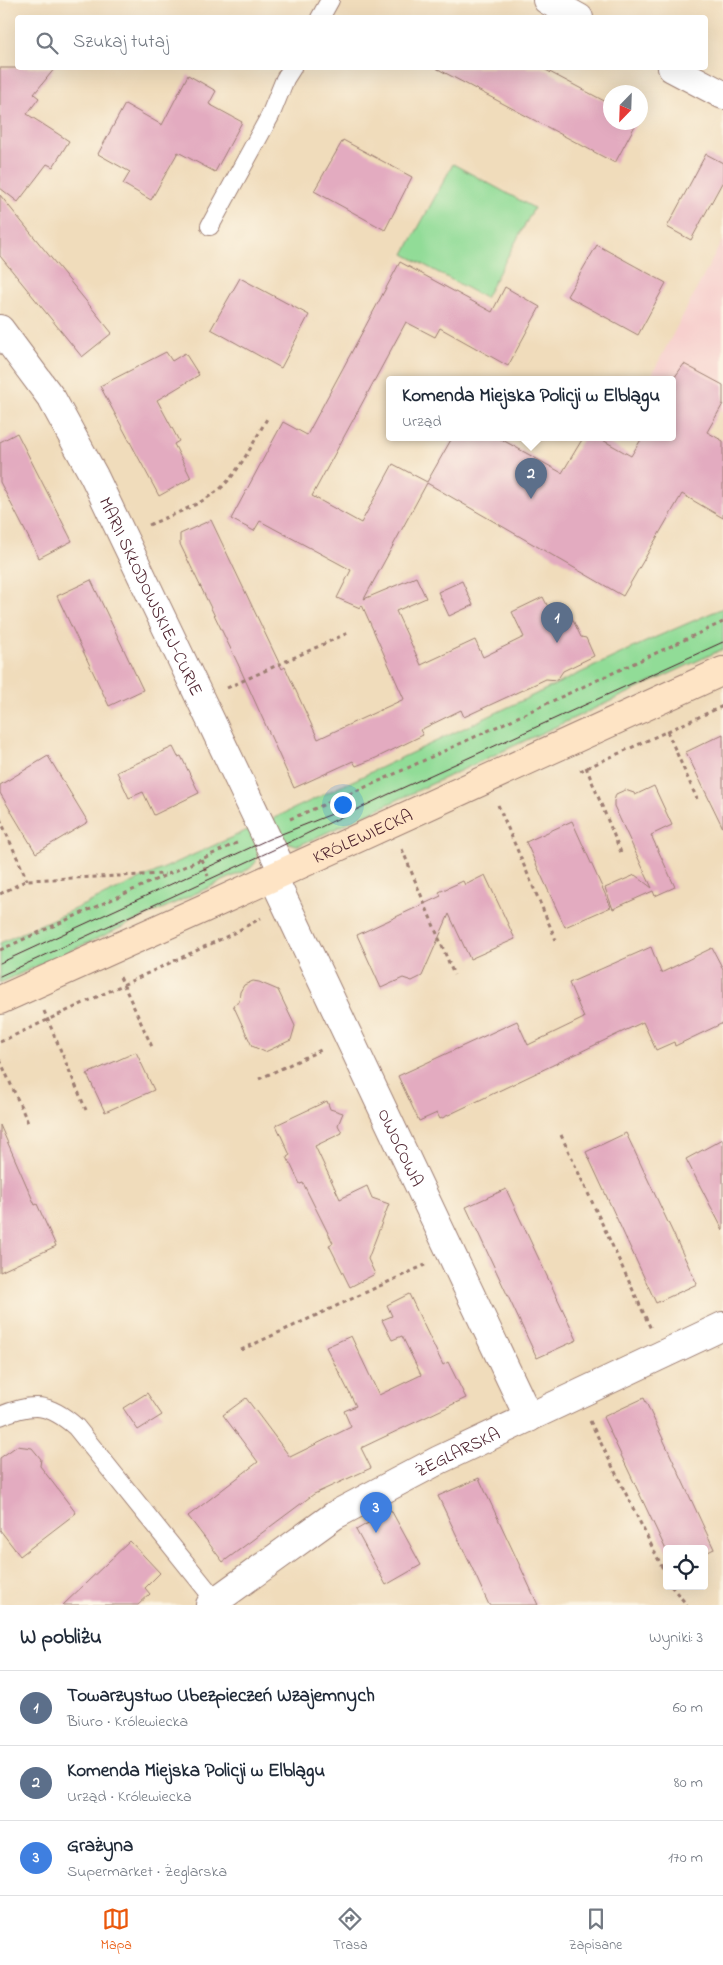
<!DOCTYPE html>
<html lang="pl">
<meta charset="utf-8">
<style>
:root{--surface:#fff;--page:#f2f2f3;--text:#1f2937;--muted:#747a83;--line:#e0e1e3;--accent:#ea580c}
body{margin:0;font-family:"Indie Flower",sans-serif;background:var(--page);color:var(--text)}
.controls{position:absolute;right:15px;bottom:15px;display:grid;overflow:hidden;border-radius:5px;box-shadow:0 5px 20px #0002}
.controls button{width:45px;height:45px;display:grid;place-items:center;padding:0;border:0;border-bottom:1px solid var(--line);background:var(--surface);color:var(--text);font:25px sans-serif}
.compass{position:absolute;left:603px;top:85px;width:45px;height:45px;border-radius:50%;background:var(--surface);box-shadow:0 5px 20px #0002;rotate:203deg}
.you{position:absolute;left:342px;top:804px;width:18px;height:18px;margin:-12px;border:4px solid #fff;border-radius:50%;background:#1a73e8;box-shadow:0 0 0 8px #1a73e833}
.badge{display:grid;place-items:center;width:32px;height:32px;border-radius:50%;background:var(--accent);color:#fff;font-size:16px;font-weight:700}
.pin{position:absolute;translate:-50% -41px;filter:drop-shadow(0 1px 2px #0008)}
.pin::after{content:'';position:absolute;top:26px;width:18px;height:15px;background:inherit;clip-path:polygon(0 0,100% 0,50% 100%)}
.popup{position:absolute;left:386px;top:376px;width:290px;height:65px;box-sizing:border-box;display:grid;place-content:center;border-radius:5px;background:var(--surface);filter:drop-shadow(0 1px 4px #0005);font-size:16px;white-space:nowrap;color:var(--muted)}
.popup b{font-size:19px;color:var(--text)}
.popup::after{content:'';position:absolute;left:50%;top:100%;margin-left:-10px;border:10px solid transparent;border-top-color:var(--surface)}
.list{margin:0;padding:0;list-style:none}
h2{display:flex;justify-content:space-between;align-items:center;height:65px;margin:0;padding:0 20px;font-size:21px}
h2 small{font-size:16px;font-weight:400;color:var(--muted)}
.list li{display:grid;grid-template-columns:32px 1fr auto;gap:15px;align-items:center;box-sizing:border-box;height:75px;padding:0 20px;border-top:1px solid var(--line)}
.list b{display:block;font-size:19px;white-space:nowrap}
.list p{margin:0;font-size:16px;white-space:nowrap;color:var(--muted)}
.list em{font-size:16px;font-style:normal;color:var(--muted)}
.icon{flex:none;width:28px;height:28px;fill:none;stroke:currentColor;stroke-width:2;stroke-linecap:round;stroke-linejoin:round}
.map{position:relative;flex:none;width:723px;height:1605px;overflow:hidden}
.search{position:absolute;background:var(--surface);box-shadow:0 5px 20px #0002;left:15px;right:15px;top:15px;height:55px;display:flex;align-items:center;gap:12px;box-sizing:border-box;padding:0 18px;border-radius:5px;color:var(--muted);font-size:19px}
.sheet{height:290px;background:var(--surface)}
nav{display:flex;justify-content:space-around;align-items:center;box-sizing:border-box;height:70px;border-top:1px solid var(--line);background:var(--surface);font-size:14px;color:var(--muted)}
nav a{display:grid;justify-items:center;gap:2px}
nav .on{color:var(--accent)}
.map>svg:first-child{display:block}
.built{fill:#f7d0ce}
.green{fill:#91dc97;stroke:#6e7e61}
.building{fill:#e3abc0}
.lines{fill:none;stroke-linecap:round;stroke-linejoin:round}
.lane-casing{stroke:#9d7e73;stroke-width:20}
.street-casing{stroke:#9d7e73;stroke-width:30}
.secondary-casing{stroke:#9d7e73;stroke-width:30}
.path{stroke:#9d7e73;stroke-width:3;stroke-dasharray:4 4;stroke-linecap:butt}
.lane{stroke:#fff;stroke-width:18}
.street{stroke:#fff;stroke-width:28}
.secondary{stroke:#fee4c5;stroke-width:28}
.tram{stroke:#4a1f2b;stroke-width:1}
.labels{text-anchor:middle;stroke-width:4;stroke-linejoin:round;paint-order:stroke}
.street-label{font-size:18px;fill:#4a1f2b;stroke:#fcf5e5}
</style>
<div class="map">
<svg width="723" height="1605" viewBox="0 0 723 1605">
<rect width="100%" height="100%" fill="#fcf5e5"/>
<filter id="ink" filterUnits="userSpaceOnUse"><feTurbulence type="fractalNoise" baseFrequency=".02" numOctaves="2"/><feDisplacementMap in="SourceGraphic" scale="10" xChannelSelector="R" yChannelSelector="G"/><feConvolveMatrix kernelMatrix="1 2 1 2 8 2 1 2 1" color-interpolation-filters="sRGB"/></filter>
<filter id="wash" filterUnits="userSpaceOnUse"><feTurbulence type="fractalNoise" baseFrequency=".0096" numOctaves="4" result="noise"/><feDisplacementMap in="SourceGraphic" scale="20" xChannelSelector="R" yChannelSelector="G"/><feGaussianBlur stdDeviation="1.12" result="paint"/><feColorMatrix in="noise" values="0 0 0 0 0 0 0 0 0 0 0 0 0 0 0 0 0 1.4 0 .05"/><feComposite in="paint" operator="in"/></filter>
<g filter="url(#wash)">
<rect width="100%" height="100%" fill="#f0dcbb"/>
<path class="built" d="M723 239V412L672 384V380H665L652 374Z"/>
<path class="green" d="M453 164 534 208 485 298 404 254Z
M723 608V649L300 845C285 846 277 831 270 820L654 638Z
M250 829C256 843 264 858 249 869L0 983V943Z"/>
<g id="blocks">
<path class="building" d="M0 68H55L34 94 39 98 27 114 69 141 53 167 47 164 18 202 0 188Z
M436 68H542L610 104V122H637L615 163Z
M188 75 216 91 209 104 242 122 215 172 178 152 151 200 123 184 130 172 98 154 125 104 162 125Z
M343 140 412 177 385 230 314 191Z
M706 154 723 163V181L691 240 667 227Z
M0 195 112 333 82 357 0 256Z
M597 245 666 283 638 335 567 296Z
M400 262 492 312 505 287 540 307 508 366 440 328 435 337 406 322 312 496 361 523 393 464 427 482 452 438H499L562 473 583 438H599L631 456 642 438H672V381L684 364 723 385V404L707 432 723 441V518L682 494 623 596 427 483 364 599 416 577 426 598 396 611 421 665 475 640 483 657 524 637 512 612 543 597 556 623 571 616 581 637 586 638 594 656 563 671 557 680 546 679 464 717 461 710 420 730 423 735 376 758 356 766 353 761 294 788 238 664 180 544V534L211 520 282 669 285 667 318 739 404 699 362 605 360 608 337 598 351 570 260 521 254 531 231 519 283 422 307 435Z
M240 278 309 315 281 368 211 329Z
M166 352 172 361 185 353 199 375 157 400 179 441 174 444 191 478 159 496 100 386Z
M17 433 72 541 39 558 0 482V442Z
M91 580 143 690 109 706 57 596Z
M462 581 473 605 449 616 438 592Z
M723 734V828L686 752Z
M173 747 178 757 181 756 199 793 154 815 143 792 129 798 117 772Z
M48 756 88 822 36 853 0 793V785Z
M654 786 672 825 651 835 675 887 655 896 653 891 613 909 605 888 635 875 652 888 614 806V801L616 794 625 790 634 793 635 795Z
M572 821 611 907 565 927 526 842Z
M485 875 515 939 470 959 449 914 422 976 412 981 403 978 381 988 357 935 441 896 439 892 463 881 465 885Z
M651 947 661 973 712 948 723 969V1023L675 1046 674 1042 656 1050 643 1022 440 1119 437 1113 419 1121 398 1076 517 1021 528 1045 584 1018 569 983Z
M253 981 259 982 278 990 295 1026 291 1040 265 1052 252 1046 233 1005 239 1002 240 992 244 985Z
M136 1052 154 1090 105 1112 87 1074Z
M327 1101 330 1109 343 1113 338 1125 342 1133 315 1146 340 1199 367 1186 372 1198 389 1204 368 1259 375 1274 350 1287 329 1245 333 1243 303 1183 300 1184 287 1157 290 1155 276 1125Z
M0 1125 35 1205 37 1204 56 1246 0 1272Z
M626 1133 697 1284 656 1303 586 1152Z
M723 1139V1230L686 1159Z
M506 1189 577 1340 537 1358 466 1207Z
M409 1294 443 1365 448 1362 466 1398 361 1448 371 1468 314 1494 223 1562 188 1516 258 1462 223 1415 246 1398 290 1457 351 1427 344 1411 356 1406 326 1347 351 1336 379 1395 421 1375 402 1336 392 1340 382 1320 392 1316 387 1305Z
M147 1393 162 1415 138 1430 123 1408Z
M644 1398 714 1549 704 1554V1549H667V1552L603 1417Z
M17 1446 32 1448 41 1459 40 1466 76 1513 20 1556 0 1530V1458Z
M479 1478 514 1553 538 1605H489L474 1572 438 1496Z
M391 1510 421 1565 386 1585 356 1530Z
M130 1541 160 1573 145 1588 150 1594 138 1605H63Z"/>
</g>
</g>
<g filter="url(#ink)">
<use href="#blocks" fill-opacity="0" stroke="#9d7e73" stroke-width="1"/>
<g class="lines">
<g class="lane-casing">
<path id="lane" d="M320 18 330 0
M210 226 270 116 285 79 292 68
M0 1416C33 1402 49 1403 76 1427L215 1600"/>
</g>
<g class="street-casing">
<g id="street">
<path d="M547 0 579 18"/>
<path d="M672 68 723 95"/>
<path id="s1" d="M0 329 52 399 94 476 283 872"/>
<path id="s2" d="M273 877 529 1418"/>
<path id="s3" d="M210 1605 335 1515 439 1460 723 1326"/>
</g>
</g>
<g class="secondary-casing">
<g id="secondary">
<path id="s4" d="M0 1000 218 902 723 671"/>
</g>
</g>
<path class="path" d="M149 525C173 514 201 505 221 488 240 471 255 439 268 417
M227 688 350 632
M667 731 697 799
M586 767 622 855
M580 771 723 706
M498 805 556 940
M0 819 27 880
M290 819 375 783 723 622
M402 849 454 975
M201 859 208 876
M0 894 27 880 165 874
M0 950 239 842
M120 977 153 1049
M44 1011 86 1110
M0 1042 232 934 261 918
M0 1060 29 1125
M259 1079 323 1049
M561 1135 651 1329
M241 1350 425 1265
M590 1421 667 1577
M671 1586 687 1605"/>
<use href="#lane" class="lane"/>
<use href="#street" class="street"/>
<use href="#secondary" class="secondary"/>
<path class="tram" d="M0 963 269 839 342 810
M0 976 273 850 387 795 723 642"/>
</g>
</g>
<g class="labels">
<g class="street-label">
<text dy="6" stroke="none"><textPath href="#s1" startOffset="308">MARII SKŁODOWSKIEJ-CURIE</textPath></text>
<text dy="6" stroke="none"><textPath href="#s4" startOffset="398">KRÓLEWIECKA</textPath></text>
<text dy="6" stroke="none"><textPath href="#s2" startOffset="299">OWOCOWA</textPath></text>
<text dy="6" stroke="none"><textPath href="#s3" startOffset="292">ŻEGLARSKA</textPath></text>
</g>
</g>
</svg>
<div class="controls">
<button><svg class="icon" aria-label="locate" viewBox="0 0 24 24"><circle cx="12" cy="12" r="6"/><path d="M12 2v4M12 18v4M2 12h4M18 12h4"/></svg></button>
</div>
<svg class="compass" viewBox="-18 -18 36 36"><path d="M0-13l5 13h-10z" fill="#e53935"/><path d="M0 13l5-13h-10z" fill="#747a83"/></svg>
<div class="you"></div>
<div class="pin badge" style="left:557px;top:643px;background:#5c6f8a">1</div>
<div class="pin badge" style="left:531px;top:499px;background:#5c6f8a">2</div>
<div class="popup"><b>Komenda Miejska Policji w Elblągu</b>Urząd</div>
<div class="pin badge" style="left:376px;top:1533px;background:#3f7fe0">3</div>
<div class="search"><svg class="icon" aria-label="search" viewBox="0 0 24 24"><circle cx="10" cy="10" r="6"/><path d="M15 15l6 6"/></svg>Szukaj tutaj</div>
</div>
<section class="sheet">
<h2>W pobliżu<small>Wyniki: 3</small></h2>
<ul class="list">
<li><span class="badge" style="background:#5c6f8a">1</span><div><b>Towarzystwo Ubezpieczeń Wzajemnych</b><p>Biuro · Królewiecka</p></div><em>60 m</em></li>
<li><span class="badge" style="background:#5c6f8a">2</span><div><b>Komenda Miejska Policji w Elblągu</b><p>Urząd · Królewiecka</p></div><em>80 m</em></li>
<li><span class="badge" style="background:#3f7fe0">3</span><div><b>Grażyna</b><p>Supermarket · Żeglarska</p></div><em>170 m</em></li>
</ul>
</section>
<nav>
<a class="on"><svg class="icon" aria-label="map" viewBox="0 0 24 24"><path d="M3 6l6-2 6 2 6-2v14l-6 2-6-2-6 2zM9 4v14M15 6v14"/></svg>Mapa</a>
<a><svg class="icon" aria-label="directions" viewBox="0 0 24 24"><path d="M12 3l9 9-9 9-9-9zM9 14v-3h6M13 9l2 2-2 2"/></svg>Trasa</a>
<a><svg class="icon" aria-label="saved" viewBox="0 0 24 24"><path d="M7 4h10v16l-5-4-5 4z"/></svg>Zapisane</a>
</nav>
